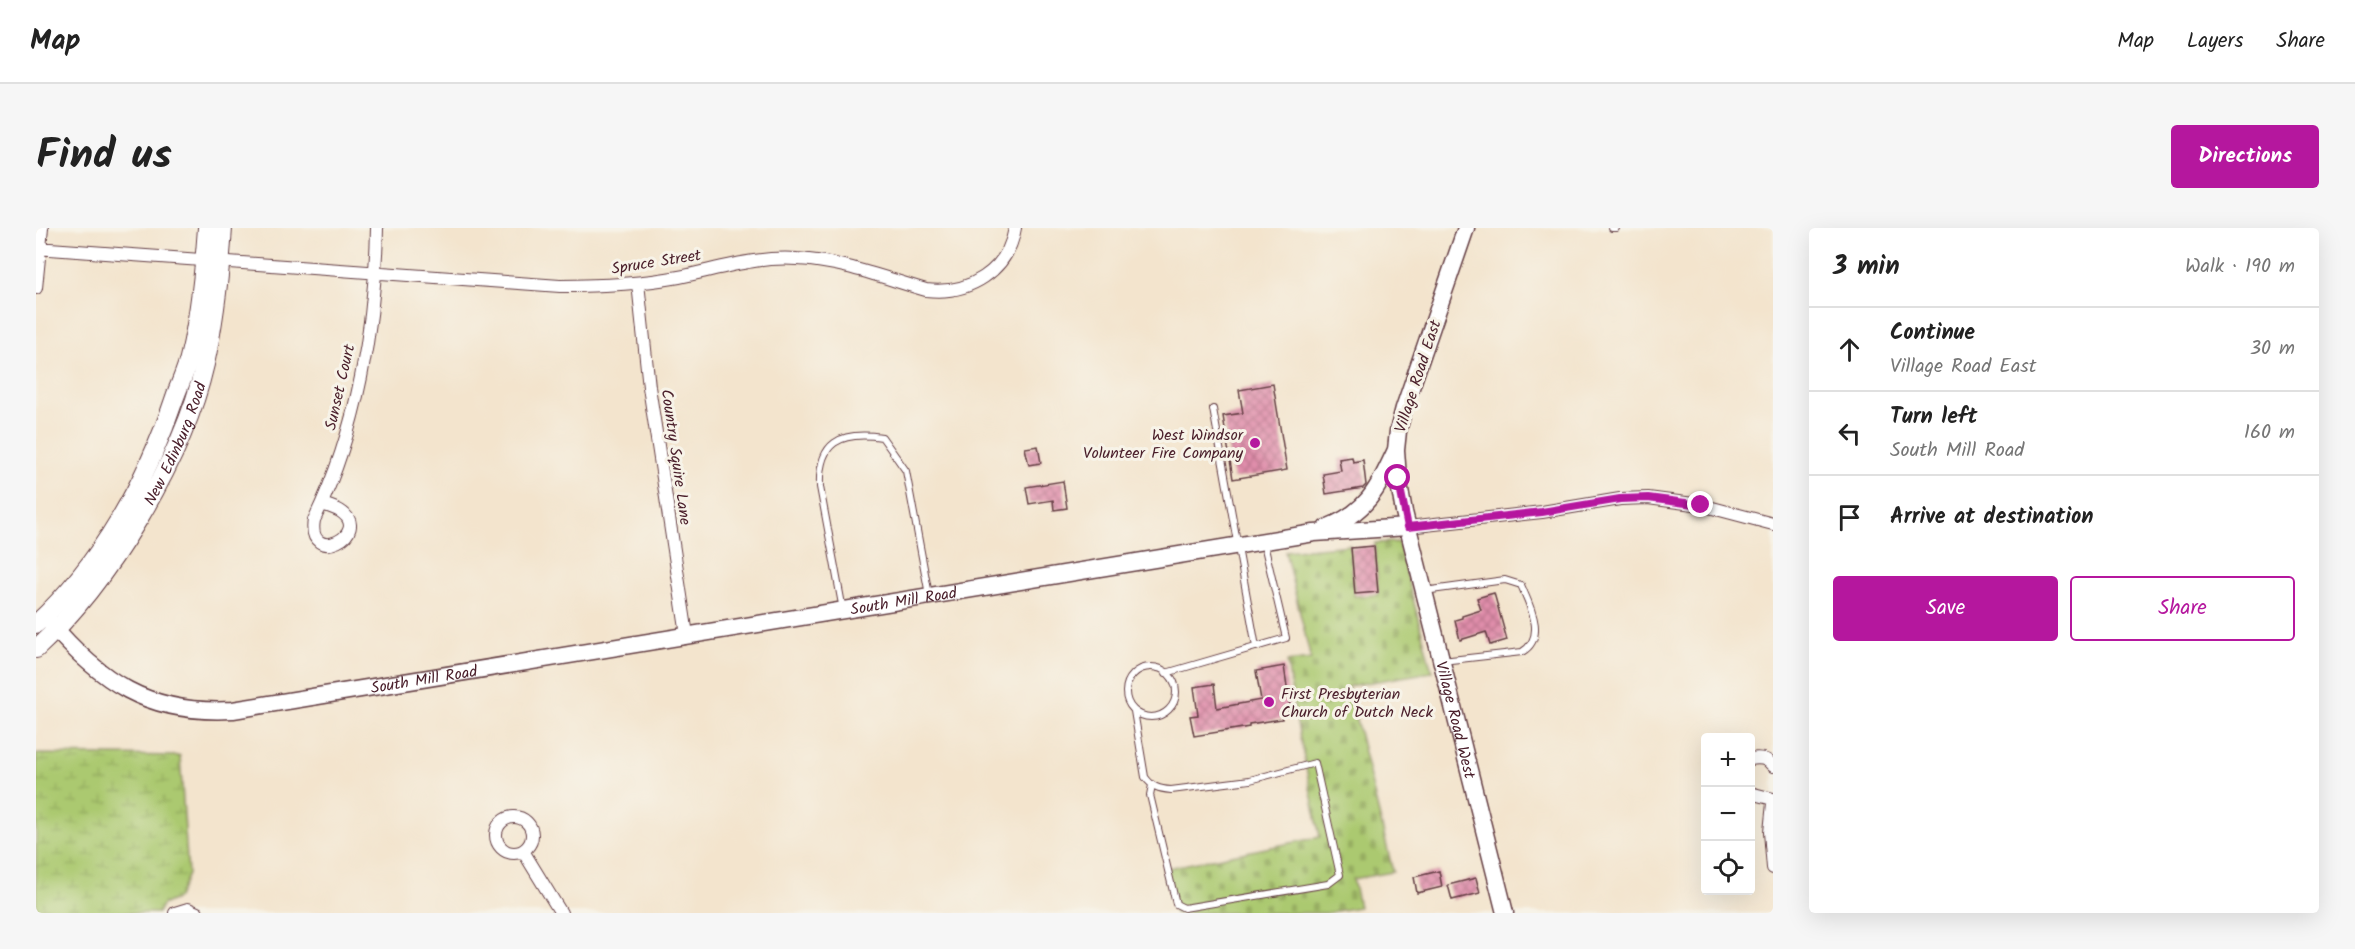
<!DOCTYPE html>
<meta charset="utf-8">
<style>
:root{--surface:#fff;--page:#f6f6f6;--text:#222;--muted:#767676;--line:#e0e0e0;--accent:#b5179e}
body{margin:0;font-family:Kalam,sans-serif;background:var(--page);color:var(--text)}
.controls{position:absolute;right:18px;bottom:18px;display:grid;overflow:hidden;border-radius:6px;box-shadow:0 6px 24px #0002}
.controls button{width:54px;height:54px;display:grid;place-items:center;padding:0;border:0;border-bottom:2px solid var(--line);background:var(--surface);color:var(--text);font:30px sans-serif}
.stop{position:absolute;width:18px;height:18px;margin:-14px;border:4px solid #b5179e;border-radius:50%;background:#fff}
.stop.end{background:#b5179e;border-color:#fff;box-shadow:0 2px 6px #0008}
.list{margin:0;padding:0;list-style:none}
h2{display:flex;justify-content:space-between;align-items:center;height:78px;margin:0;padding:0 24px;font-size:26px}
h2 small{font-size:20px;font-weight:400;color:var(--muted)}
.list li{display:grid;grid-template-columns:39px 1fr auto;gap:18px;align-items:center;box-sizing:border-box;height:84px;padding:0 24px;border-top:2px solid var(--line)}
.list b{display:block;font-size:22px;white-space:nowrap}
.list p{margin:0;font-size:20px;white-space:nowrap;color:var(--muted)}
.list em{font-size:20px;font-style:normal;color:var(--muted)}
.actions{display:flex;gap:12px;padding:18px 24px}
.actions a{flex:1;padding:14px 0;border:2px solid var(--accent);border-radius:6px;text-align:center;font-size:21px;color:var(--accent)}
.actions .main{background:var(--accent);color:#fff}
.icon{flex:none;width:33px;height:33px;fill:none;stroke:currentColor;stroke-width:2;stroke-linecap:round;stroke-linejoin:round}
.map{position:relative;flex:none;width:1737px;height:685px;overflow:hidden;border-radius:6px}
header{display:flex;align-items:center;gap:36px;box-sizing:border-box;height:84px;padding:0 30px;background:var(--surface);border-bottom:2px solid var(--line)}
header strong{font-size:28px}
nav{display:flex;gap:33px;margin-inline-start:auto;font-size:21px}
.intro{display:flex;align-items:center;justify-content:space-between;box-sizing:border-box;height:144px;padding:0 36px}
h1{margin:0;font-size:42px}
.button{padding:15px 27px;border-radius:6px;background:var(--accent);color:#fff;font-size:21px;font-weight:700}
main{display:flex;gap:36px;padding:0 36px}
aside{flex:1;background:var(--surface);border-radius:6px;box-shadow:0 6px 24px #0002}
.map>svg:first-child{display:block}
.wetland{fill:url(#wetland-marsh);stroke:#7a744e;stroke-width:1.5}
.cemetery{fill:url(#cemetery-stones);stroke:#7a744e;stroke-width:1.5}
.building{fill:url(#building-cross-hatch)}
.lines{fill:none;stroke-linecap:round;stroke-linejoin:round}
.service-casing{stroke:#633d43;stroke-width:8}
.minor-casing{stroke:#633d43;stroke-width:14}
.tertiary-casing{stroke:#633d43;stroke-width:19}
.secondary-casing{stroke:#633d43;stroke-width:20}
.service{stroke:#fff;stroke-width:6}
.minor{stroke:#fff;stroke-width:12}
.tertiary{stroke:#fff;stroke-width:16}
.secondary{stroke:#fff;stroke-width:18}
.route{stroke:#b5179e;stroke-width:8}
.poi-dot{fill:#b5179e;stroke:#f7f3e8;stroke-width:2}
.labels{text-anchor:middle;stroke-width:6;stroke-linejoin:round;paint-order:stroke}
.street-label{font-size:16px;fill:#4a1f2b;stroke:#f7f3e8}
.poi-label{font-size:16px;fill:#4a1f2b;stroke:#f7f3e8;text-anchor:end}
</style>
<header>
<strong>Map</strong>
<nav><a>Map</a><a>Layers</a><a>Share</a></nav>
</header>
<div class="intro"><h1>Find us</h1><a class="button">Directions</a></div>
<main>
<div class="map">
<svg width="1737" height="685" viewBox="0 0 1737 685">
<defs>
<pattern id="wetland-marsh" width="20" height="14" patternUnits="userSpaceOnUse" patternTransform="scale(1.5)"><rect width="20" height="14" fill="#abc970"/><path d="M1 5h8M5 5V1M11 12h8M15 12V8" fill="none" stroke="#95ac61"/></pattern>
<pattern id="cemetery-stones" width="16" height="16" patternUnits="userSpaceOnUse" patternTransform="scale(1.5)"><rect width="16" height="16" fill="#abc970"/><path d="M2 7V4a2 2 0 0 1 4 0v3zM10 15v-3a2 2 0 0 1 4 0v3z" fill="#95ac61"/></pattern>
<pattern id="building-cross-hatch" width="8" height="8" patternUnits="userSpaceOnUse" patternTransform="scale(1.5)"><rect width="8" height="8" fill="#e08eab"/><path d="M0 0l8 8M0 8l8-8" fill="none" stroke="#b8738b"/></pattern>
</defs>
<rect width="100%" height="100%" fill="#f7f3e8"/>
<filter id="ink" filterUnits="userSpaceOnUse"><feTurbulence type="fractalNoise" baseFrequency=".0167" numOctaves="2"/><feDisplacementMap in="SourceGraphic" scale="12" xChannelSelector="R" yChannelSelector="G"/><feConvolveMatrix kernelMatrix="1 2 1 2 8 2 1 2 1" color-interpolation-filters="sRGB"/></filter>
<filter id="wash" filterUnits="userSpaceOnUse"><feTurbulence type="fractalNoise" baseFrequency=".008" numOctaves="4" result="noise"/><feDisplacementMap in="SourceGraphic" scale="24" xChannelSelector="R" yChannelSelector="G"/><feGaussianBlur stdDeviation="1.35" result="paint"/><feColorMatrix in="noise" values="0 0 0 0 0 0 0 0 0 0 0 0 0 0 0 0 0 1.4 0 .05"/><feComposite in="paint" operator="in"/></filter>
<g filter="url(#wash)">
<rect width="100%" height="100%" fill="#f3e4cd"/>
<path class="wetland" d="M0 526 144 528 152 646 142 670 126 677 122 685H0Z"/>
<path class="cemetery" d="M1361 314 1363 317 1396 444 1312 458 1357 644 1317 651 1323 679 1290 685H1139L1127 641 1284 609 1259 485 1251 434 1275 431 1249 323 1314 317 1318 368 1342 367 1339 315Z"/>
<g id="blocks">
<path class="building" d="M1237 156 1251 242 1197 251 1187 188 1207 185 1203 162Z
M1002 218 1005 235 993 237 989 220Z
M1316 229 1317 234 1327 232 1330 257 1327 260 1290 266 1287 246 1305 243 1303 231Z
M1027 253 1031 280 1018 282 1017 272 993 276 990 259Z
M1338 318 1342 364 1319 366 1315 320Z
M1458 365 1471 412 1454 417 1450 404 1424 412 1419 392 1426 390V388L1445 382 1441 370Z
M1248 438 1254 479 1251 480 1252 486 1245 488 1246 491 1213 496V499L1158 508 1154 488 1162 487 1158 459 1178 456 1181 480 1225 472 1220 443Z
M1403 643 1406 659 1381 665 1378 649Z
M1440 650 1444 665 1416 672 1412 657Z"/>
</g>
</g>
<g filter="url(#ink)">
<use href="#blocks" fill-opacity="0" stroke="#633d43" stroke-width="1.5"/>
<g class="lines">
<g class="service-casing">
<path id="service" d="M1576 0H1580
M1177 181 1220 419
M1388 363 1469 352 1485 357C1494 378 1511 409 1486 424L1406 433
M807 382 784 259C782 214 804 203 846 209L870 243 893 367
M1090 464a25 25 0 1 1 50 0a25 25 0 1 1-50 0Z
M1130 445 1250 410 1228 316
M1098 483 1109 549C1116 559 1123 561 1135 562L1214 552 1279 535 1304 647 1292 656 1148 680 1140 676 1114 567 1116 557"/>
</g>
<g class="minor-casing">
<path id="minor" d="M0 20 524 58C564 58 604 56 643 49 683 41 720 28 761 31 805 33 848 50 890 62 933 67 972 43 979 0
M602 55 613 159 651 407
M0 60 6 0
M286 276C292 278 299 280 304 283 339 305 270 340 278 292 321 204 339 98 341 0
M1372 299 1506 284 1584 271 1612 270 1665 277 1737 296
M1714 531C1724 529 1731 530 1737 538
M1714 565 1737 571
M1737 575 1734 604 1737 640
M460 607a18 18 0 1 1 36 0a18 18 0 1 1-36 0Z
M487 623 525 685
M139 685 152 681 161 685"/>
</g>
<g class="tertiary-casing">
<g id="tertiary">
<path id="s1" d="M1430 0 1368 180 1362 203 1360 222 1362 250 1368 284 1469 685"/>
<path d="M1290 300C1331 284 1341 262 1359 224"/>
<path id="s2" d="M11 391C64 454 112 487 197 482L1278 305 1372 299"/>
</g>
</g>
<g class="secondary-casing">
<g id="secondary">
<path d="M0 396C65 336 111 253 139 169 144 155 151 141 154 126 164 85 168 42 171 0"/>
<path id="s3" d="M0 421C72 355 147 232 169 136 179 91 184 46 187 0"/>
</g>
</g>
<use href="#service" class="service"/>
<use href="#minor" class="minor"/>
<use href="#tertiary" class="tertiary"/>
<use href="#secondary" class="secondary"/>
</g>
</g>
<g class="lines" filter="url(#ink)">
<path class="route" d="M1362 250 1372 299 1506 284 1584 271 1612 270 1665 277"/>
</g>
<g class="poi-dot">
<circle cx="1219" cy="215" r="6"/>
<circle cx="1233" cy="474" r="6"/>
</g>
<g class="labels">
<g class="street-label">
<text transform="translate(620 33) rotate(-9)" y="6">Spruce Street</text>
<text transform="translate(1381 148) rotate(-72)" y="6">Village Road East</text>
<text transform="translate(303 159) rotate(-77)" y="6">Sunset Court</text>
<text dy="6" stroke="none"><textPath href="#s3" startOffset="250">New Edinburg Road</textPath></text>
<text transform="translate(641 229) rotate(82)" y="6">Country Squire Lane</text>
<text dy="6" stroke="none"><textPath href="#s2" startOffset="896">South Mill Road</textPath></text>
<text dy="6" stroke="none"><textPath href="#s2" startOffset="410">South Mill Road</textPath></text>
<text dy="6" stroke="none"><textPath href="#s1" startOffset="510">Village Road West</textPath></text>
</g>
<g class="poi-label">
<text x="1207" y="212">West Windsor<tspan x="1207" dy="18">Volunteer Fire Company</tspan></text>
<text x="1245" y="471" text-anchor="start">First Presbyterian<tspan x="1245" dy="18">Church of Dutch Neck</tspan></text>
</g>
</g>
</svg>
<div class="controls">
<button>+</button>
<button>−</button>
<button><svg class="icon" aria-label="locate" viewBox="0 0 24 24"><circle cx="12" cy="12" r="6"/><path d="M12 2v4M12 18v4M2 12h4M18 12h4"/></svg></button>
</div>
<div class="stop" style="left:1362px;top:250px"></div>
<div class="stop end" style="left:1665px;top:277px"></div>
</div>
<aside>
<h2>3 min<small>Walk · 190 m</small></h2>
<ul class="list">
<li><svg class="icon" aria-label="ahead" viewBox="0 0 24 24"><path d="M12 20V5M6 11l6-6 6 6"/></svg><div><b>Continue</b><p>Village Road East</p></div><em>30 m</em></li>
<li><svg class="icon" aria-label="left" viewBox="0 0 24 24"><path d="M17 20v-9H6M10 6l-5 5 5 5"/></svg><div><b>Turn left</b><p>South Mill Road</p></div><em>160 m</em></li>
<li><svg class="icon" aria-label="arrive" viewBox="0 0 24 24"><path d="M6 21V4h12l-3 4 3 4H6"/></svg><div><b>Arrive at destination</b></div></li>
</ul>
<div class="actions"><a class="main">Save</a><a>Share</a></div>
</aside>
</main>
